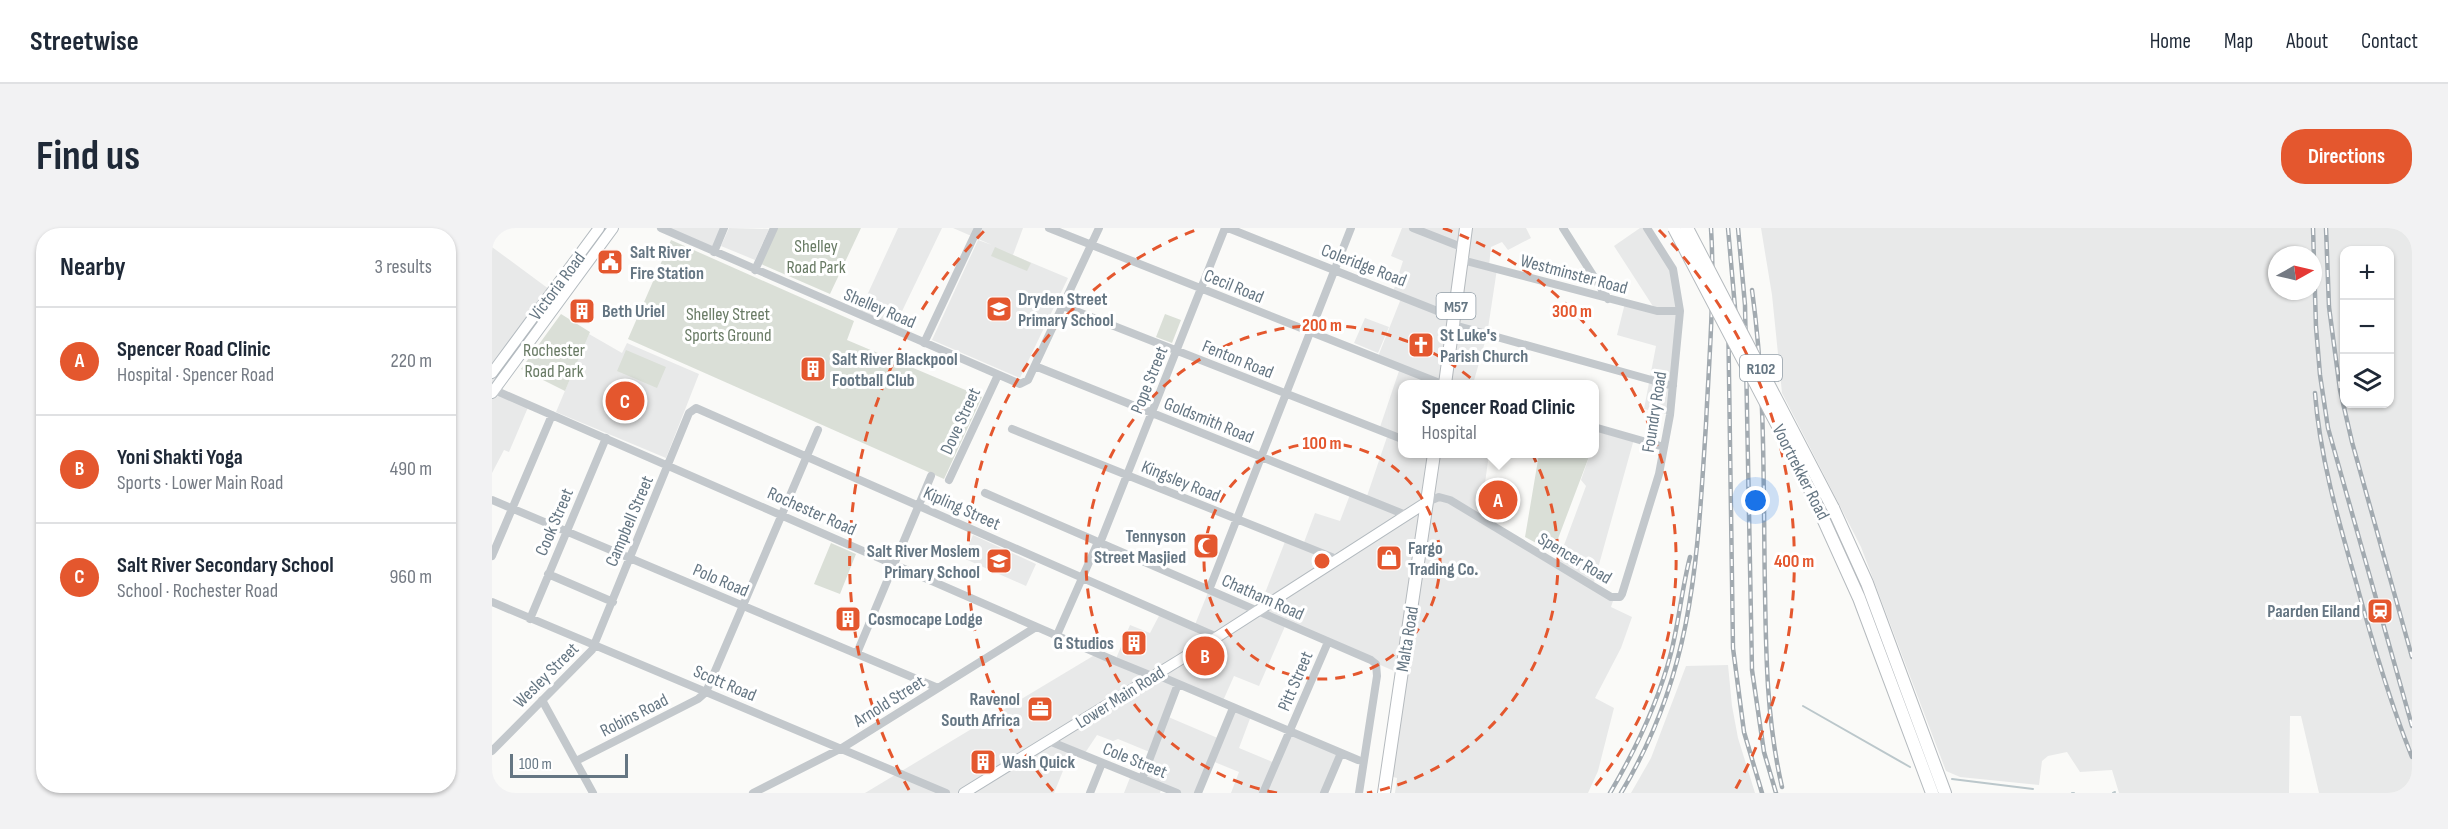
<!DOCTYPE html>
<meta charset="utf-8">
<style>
:root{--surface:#fff;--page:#f2f2f3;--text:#1f2937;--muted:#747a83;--line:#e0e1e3;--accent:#e4572e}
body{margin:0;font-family:"Sofia Sans Condensed",sans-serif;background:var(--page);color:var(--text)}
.controls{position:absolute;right:18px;top:18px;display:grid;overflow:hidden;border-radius:12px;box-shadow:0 2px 4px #0004}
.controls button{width:54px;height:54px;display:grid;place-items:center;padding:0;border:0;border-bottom:2px solid var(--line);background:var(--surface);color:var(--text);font:30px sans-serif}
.compass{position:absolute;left:1776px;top:18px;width:54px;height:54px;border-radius:50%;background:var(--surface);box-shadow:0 2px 4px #0004;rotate:82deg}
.scale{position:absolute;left:18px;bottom:15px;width:118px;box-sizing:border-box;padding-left:6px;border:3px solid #657683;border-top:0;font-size:16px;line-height:21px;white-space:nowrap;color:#657683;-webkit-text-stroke:4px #fff;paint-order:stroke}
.you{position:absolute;left:1264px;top:273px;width:21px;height:21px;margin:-15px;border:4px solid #fff;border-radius:50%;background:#1a73e8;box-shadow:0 0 0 9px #1a73e833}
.badge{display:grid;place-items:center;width:39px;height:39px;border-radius:50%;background:var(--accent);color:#fff;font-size:20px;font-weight:700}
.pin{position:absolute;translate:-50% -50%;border:3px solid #fff;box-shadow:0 2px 6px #0006}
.popup{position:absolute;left:906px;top:152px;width:201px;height:78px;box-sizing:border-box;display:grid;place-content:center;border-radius:12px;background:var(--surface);filter:drop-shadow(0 2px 4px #0005);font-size:20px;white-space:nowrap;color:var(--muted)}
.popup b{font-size:22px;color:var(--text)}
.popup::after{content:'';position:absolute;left:50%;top:100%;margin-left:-12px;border:12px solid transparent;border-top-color:var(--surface)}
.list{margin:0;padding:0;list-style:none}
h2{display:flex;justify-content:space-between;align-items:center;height:78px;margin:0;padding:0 24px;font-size:26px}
h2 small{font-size:20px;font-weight:400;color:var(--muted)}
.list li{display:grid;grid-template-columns:39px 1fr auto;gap:18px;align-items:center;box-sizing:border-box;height:108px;padding:0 24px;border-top:2px solid var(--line)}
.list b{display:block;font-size:22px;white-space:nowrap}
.list p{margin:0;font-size:20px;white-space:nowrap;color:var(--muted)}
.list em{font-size:20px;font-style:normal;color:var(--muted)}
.icon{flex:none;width:33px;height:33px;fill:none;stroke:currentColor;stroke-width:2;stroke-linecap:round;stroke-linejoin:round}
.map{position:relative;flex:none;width:1920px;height:565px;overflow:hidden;border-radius:24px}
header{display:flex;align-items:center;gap:36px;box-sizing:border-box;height:84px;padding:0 30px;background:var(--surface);border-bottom:2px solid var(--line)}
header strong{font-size:28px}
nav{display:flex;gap:33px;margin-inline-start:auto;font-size:21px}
.intro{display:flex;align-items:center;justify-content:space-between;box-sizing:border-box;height:144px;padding:0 36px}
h1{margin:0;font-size:42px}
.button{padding:15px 27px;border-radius:24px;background:var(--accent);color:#fff;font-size:21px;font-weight:700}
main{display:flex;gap:36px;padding:0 36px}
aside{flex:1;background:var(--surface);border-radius:24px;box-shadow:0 2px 4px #0004}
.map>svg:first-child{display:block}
.built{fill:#e8e9e9;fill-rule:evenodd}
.green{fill:#dadfd7}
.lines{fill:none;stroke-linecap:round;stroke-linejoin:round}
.stream{stroke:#bbc7cb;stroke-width:2}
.secondary-casing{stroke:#b3babf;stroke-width:12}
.primary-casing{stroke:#b5babe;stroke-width:14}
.street{stroke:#c3c8cc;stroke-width:8}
.secondary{stroke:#fff;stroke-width:10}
.primary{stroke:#fff;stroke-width:12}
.rail-casing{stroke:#a2aab0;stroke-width:4.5}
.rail{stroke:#fff;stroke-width:2;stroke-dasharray:7;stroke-linecap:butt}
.primary-bridge-casing{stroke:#b5babe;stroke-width:14;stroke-linecap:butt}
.primary-bridge{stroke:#fff;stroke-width:12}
.ring{fill:none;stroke:#e4572e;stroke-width:3;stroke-dasharray:10 8}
.labels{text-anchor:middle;stroke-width:6;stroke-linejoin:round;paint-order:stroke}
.shield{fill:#fff;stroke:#939fa8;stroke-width:1.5}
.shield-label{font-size:16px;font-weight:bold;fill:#657683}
.park-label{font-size:18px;fill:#687a64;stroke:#fff}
.poi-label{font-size:18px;font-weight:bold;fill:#657683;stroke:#fff;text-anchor:start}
.street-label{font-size:18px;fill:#657683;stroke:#fff}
.centre{fill:#e4572e;stroke:#fff;stroke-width:3}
.ring-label{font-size:18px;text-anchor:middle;font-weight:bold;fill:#e4572e;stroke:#fff;stroke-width:6;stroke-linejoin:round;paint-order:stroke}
</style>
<header>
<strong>Streetwise</strong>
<nav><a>Home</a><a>Map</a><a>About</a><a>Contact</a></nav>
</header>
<div class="intro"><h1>Find us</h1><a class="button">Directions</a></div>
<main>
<aside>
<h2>Nearby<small>3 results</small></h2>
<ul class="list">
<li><span class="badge">A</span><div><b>Spencer Road Clinic</b><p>Hospital · Spencer Road</p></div><em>220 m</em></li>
<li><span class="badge">B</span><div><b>Yoni Shakti Yoga</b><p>Sports · Lower Main Road</p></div><em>490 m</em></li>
<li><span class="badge">C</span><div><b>Salt River Secondary School</b><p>School · Rochester Road</p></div><em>960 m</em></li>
</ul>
</aside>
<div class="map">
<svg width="1920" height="565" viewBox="0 0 1920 565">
<rect width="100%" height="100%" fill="#fafaf8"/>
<path class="built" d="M169 0H232L222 24Z
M237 0 277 1 263 32 229 18Z
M406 0H450L401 102 366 87Z
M461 0H531L521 27 576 50 528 150 440 112 486 12 500 17Z
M910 0H1034L1039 10 1016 22 1010 14 999 19 997 38 1005 41 995 107 981 156H910V226H997L988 291 1065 336 1094 258 1089 252 1098 226H1102V211L1105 200 1142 211 1101 358 1122 370 1119 379 1140 389 1129 420 1103 470 1122 480 1106 543 1096 565H903L905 550 894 547 909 446 794 396 767 458 742 448 730 475 686 456 674 488 728 511 741 480 759 488 747 520 783 535 798 504 849 525 832 565H739L747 544 720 533 706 565H685L670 559 668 565H632L639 547 650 551 660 525 626 511 621 513 605 507 591 528 579 523 562 565H373L606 425 623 433 638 397 658 405 669 384 702 399 717 362 766 383 794 311 811 317 823 285 848 293 859 264 874 271 896 206 887 202 908 140 885 131 910 68 901 64 911 33 899 28Z
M1148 0H1155L1181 41 1187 69 1178 187 1152 181 1164 118 1125 107 1133 75 1164 83 1122 18Z
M1269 0H1920V565H1827L1809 488H1798L1797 565H1627L1620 542 1588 544 1575 524 1556 528 1550 533 1547 557 1468 549 1454 543 1369 319 1290 165 1280 67ZM1852 22H1898V176H1852ZM1785 27H1821V63H1785Z
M0 19 69 70 2 162 37 177 17 224 12 222 0 245Z
M873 90 897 99 886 125 862 115Z
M97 106 130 125 135 115 207 146 174 230 64 184Z
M481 307 544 336 534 358 471 330Z
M1236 437 1240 478 1246 510 1263 565H1139L1159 530 1194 438Z"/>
<path class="green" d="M285 0H369L338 66 269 36Z
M179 12 362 93 355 112 490 169 452 251 136 111Z
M503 19 539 35 535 43 499 28Z
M69 86 98 104 73 163 29 141Z
M673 86 689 92 680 115 664 109Z
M134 122 174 139 165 160 125 143Z
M1047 226H1098L1061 324 1033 309Z
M339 315 364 326 348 366 322 356Z"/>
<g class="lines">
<path class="stream" d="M1311 478 1418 539
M1460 551 1541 561
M1580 565H1582
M1621 565 1623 564"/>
<g class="secondary-casing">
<path id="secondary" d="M0 145 107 0
M0 165 121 0
M472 565 725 409 935 274"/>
</g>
<g class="primary-casing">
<path id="primary" d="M953 156 974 0
M1309 242 1367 370 1440 565
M1341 280 1375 355 1453 565
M892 565 942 226"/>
</g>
<path class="street" d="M169 0 528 156 536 152 607 0
M557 0 950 156
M736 0 963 90
M921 0 972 20
M1071 0 1116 71
M222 24 232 0
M970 32 1165 83H1188
M263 42 282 0
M571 78 910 211
M962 97 1181 158
M432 115 486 0
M543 138 914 287
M0 161 623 433 660 448 670 449 866 532
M1102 199 1172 219
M520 201 847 332
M457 252 506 147
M493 265 879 432 884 436 885 448 867 565
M0 272 446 460
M935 274 947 269 958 272 1119 369H1128L1130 366 1167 246 1178 187 1188 83 1181 41 1155 0
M608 315 733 0
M0 328 60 187
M56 346 121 374
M717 362 859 0
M0 374 454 565
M38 391 114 210
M565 407 606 314
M365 425 439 248
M50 472 101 565
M557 513 685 565
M0 523 100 422 197 185 204 180 725 409
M84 533 206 471 214 464 326 202
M650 551 686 456
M261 565 350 520 544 399
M598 565 610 535
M706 565 741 480
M771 565 836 414
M832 565 849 525"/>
<use href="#secondary" class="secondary"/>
<use href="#primary" class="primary"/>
<g class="rail-casing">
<path id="rail" d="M1236 0 1246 114
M1246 0 1253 77 1260 442 1272 524 1284 565
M1821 0 1824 99 1828 147 1836 200 1920 498
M1834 0 1837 79 1848 162 1860 214 1920 429
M1260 62C1274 162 1271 263 1273 363 1274 430 1275 494 1290 559
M1236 79 1241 420 1252 504 1270 565
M1823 165C1828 230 1846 291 1864 354 1880 413 1897 472 1920 529
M1118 565C1144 521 1166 475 1179 425 1187 393 1190 360 1198 329
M1129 565C1202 444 1205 333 1214 196 1217 131 1223 65 1219 0"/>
</g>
<use href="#rail" class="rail"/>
<g class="primary-bridge-casing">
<path id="primary-bridge" d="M1182 0 1309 242
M1195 0 1341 280"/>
</g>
<use href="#primary-bridge" class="primary-bridge"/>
</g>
<g class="ring">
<circle cx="830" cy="333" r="118"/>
<path d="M785 565A236 236 0 1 1 875 565"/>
<path d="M561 563A354 354 0 0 1 709 0M951 0A354 354 0 0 1 1099 563"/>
<path d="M417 562A472 472 0 0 1 493 2M1167 2A472 472 0 0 1 1243 562"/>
</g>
<defs>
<g id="civic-square" transform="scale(1.35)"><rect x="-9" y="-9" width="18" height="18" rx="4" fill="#e4572e" stroke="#fff"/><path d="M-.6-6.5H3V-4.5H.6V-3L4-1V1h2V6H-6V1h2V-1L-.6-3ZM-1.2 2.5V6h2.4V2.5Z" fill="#fff"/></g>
<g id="school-square" transform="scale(1.35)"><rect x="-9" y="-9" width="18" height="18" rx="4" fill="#e4572e" stroke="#fff"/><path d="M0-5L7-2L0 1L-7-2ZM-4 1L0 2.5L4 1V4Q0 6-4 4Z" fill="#fff"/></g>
<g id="building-square" transform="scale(1.35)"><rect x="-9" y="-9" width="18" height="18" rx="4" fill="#e4572e" stroke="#fff"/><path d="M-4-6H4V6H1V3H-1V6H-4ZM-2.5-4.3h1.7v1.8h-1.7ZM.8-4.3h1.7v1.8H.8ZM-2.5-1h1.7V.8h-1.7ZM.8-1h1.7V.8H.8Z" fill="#fff"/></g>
<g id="church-square" transform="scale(1.35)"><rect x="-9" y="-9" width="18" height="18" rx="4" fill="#e4572e" stroke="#fff"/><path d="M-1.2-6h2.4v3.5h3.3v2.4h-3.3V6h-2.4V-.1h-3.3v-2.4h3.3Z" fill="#fff"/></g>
<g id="mosque-square" transform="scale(1.35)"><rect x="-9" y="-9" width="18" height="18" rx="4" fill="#e4572e" stroke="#fff"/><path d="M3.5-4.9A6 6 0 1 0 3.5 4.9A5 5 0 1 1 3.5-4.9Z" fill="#fff"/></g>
<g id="shop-square" transform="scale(1.35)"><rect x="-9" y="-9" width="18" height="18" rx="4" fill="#e4572e" stroke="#fff"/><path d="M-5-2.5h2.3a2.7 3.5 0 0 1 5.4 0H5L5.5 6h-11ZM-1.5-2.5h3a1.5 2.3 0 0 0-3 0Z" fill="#fff"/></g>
<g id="station-square" transform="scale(1.35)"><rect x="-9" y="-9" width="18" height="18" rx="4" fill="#e4572e" stroke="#fff"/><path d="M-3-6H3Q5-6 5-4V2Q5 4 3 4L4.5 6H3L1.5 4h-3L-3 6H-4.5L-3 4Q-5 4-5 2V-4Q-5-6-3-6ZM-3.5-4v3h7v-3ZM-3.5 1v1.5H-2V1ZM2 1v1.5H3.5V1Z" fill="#fff"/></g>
<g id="office-square" transform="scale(1.35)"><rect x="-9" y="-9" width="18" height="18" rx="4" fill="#e4572e" stroke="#fff"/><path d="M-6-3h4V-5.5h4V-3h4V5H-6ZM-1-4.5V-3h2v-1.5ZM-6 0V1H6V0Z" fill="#fff"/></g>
</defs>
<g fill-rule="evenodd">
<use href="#civic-square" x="118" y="34"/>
<use href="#school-square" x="507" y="81"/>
<use href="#building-square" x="90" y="83"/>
<use href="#church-square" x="929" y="117"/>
<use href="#building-square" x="321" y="141"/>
<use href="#mosque-square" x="714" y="318"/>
<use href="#shop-square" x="897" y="330"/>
<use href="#school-square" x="507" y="333"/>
<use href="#station-square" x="1888" y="383"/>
<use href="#building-square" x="356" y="391"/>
<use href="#building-square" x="642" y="415"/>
<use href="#office-square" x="548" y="481"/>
<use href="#building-square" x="491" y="534"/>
</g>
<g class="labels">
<g class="shield">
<rect x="944.5" y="65" width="39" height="26" rx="4.5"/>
<rect x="1248" y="127" width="42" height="26" rx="4.5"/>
</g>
<g class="shield-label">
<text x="964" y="84">M57</text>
<text x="1269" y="146">R102</text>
</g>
<g class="park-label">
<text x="324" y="24">Shelley<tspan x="324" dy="21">Road Park</tspan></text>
<text x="236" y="92">Shelley Street<tspan x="236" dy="21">Sports Ground</tspan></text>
<text x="62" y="128">Rochester<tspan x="62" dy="21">Road Park</tspan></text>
</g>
<g class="poi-label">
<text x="138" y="30">Salt River<tspan x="138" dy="21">Fire Station</tspan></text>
<text x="526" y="77">Dryden Street<tspan x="526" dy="21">Primary School</tspan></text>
<text x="110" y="89">Beth Uriel</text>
<text x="948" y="113">St Luke's<tspan x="948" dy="21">Parish Church</tspan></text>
<text x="340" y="137">Salt River Blackpool<tspan x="340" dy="21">Football Club</tspan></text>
<text x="694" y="314" text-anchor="end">Tennyson<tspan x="694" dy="21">Street Masjied</tspan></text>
<text x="916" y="326">Fargo<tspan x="916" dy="21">Trading Co.</tspan></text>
<text x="488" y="329" text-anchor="end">Salt River Moslem<tspan x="488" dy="21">Primary School</tspan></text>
<text x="1868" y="389" text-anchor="end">Paarden Eiland</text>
<text x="376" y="397">Cosmocape Lodge</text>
<text x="622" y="421" text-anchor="end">G Studios</text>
<text x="528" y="477" text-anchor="end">Ravenol<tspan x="528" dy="21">South Africa</tspan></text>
<text x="510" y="540">Wash Quick</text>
</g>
<g class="street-label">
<text transform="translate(872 37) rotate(21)" y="6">Coleridge Road</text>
<text transform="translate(1082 46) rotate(15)" y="6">Westminster Road</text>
<text transform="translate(65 58) rotate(-53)" y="6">Victoria Road</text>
<text transform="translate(742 58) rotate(22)" y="6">Cecil Road</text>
<text transform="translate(388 80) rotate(23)" y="6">Shelley Road</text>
<text transform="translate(746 131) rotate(22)" y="6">Fenton Road</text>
<text transform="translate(657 152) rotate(-68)" y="6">Pope Street</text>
<text transform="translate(1162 184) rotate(-81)" y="6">Foundry Road</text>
<text transform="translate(717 192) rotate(22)" y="6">Goldsmith Road</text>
<text transform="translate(468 193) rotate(-65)" y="6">Dove Street</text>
<text transform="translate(1309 244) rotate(63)" y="6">Voortrekker Road</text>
<text transform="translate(689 253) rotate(22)" y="6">Kingsley Road</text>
<text transform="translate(470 280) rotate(24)" y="6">Kipling Street</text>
<text transform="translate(320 283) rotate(24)" y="6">Rochester Road</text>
<text transform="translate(137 293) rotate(-67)" y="6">Campbell Street</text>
<text transform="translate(62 294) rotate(-67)" y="6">Cook Street</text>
<text transform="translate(1083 330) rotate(31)" y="6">Spencer Road</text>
<text transform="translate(229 352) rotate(23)" y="6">Polo Road</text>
<text transform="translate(771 369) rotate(24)" y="6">Chatham Road</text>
<text transform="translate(915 411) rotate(-81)" y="6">Malta Road</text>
<text transform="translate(54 447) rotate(-45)" y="6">Wesley Street</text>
<text transform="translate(803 453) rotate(-67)" y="6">Pitt Street</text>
<text transform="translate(233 455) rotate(23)" y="6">Scott Road</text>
<text transform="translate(628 469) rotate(-32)" y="6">Lower Main Road</text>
<text transform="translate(397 473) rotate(-32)" y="6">Arnold Street</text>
<text transform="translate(142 487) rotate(-27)" y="6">Robins Road</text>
<text transform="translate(643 532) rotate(22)" y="6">Cole Street</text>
</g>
</g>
<circle cx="830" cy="333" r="9" class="centre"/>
<g class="ring-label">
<text x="1080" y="89">300 m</text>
<text x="830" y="103">200 m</text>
<text x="830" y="221">100 m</text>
<text x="1302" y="339">400 m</text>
</g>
</svg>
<div class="controls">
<button>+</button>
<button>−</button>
<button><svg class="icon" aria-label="layers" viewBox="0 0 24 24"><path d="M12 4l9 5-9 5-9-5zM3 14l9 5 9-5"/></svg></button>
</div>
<svg class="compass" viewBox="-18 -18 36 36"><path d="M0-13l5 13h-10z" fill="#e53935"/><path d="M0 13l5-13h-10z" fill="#747a83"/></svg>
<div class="scale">100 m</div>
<div class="you"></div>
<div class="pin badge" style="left:1006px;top:272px">A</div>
<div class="popup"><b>Spencer Road Clinic</b>Hospital</div>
<div class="pin badge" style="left:713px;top:428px">B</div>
<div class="pin badge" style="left:133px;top:173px">C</div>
</div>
</main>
